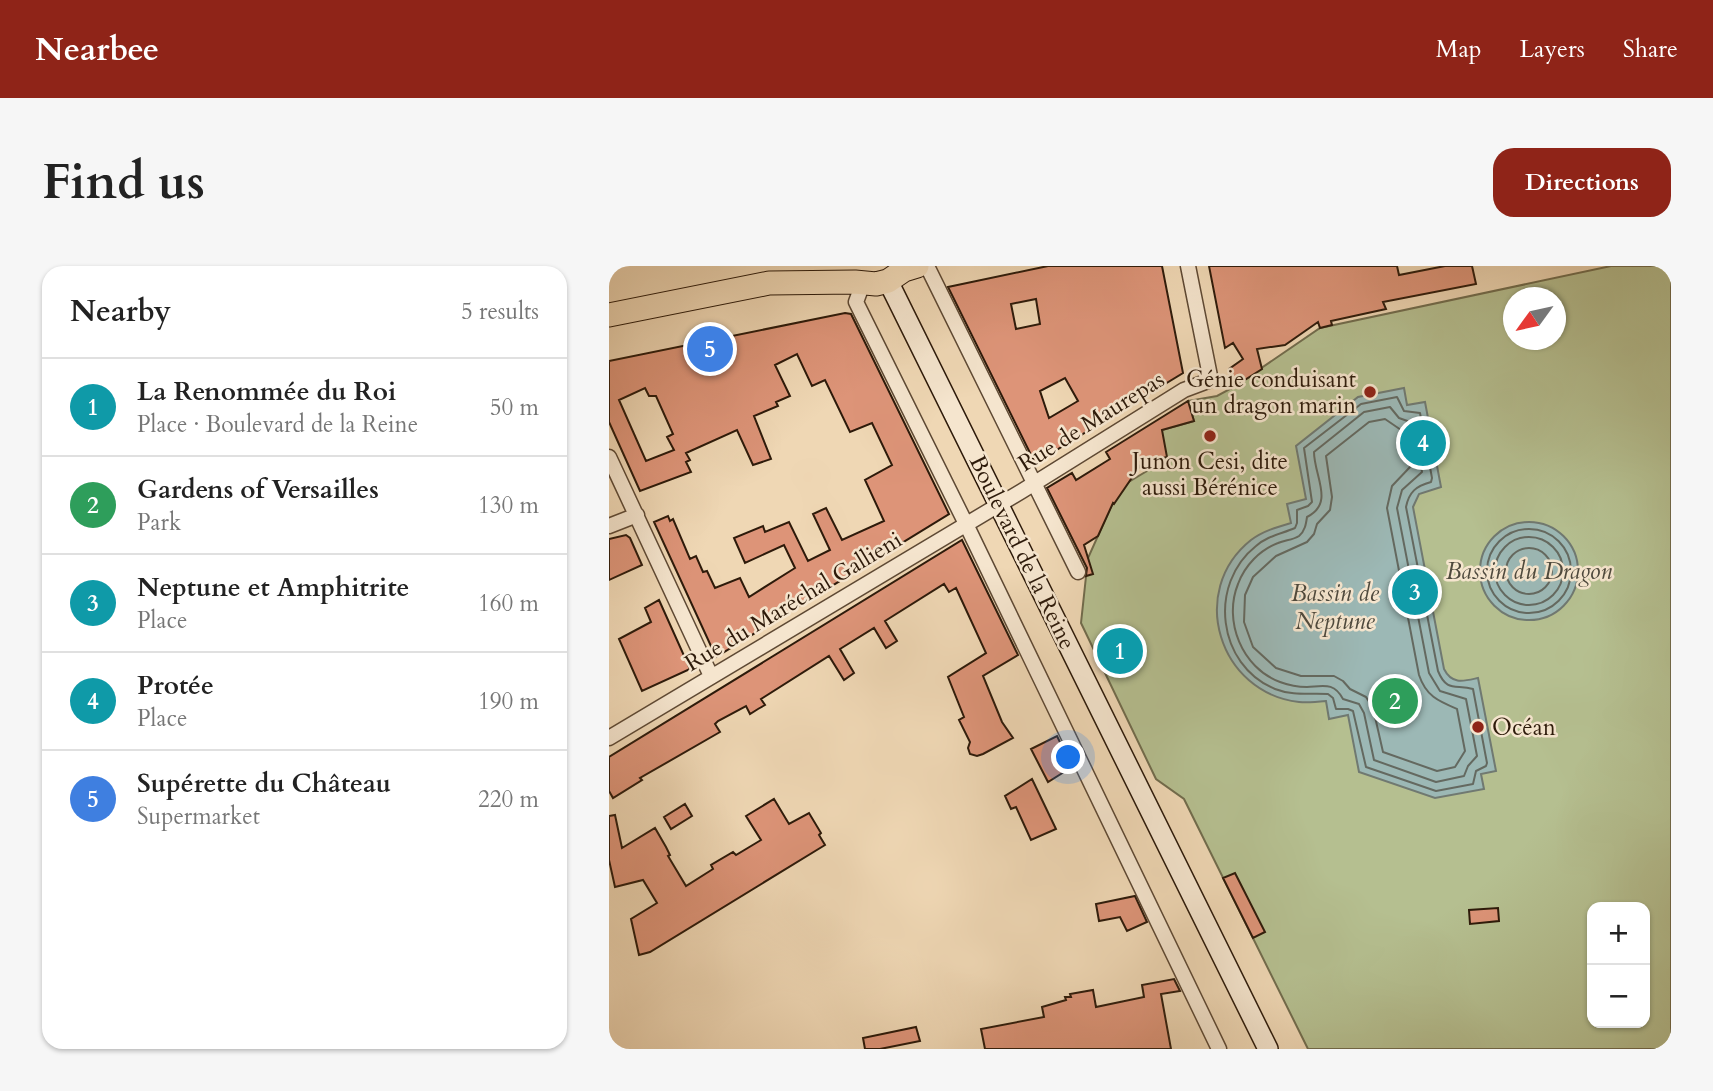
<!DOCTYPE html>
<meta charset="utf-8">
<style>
:root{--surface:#fff;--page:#f6f6f6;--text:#222;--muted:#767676;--line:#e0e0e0;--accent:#8f2418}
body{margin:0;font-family:Cardo,serif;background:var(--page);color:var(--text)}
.controls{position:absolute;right:21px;bottom:21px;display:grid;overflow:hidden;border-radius:14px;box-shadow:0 2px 5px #0004}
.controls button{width:63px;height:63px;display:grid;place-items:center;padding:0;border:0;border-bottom:2px solid var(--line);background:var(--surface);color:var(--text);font:35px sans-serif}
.compass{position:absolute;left:894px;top:21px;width:63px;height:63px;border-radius:50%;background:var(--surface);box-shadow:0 2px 5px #0004;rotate:237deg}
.you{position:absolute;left:460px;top:492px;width:24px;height:24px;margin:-18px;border:5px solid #fff;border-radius:50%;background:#1a73e8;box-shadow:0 0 0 10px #1a73e833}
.badge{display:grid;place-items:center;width:46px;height:46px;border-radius:50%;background:var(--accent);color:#fff;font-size:23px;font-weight:700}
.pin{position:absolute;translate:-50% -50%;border:4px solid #fff;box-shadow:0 2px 7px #0006}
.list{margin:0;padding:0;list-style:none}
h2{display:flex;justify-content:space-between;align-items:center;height:91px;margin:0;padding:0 28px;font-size:30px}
h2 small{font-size:23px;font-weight:400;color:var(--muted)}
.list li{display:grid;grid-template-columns:46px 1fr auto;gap:21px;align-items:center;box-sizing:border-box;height:98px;padding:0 28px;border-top:2px solid var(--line)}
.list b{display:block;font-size:26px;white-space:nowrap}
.list p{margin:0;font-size:23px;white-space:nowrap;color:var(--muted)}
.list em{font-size:23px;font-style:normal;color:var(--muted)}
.map{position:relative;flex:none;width:1062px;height:783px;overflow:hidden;border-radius:21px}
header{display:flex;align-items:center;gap:42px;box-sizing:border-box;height:98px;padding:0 35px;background:var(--accent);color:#fff}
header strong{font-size:33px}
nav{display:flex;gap:38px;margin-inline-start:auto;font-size:24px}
.intro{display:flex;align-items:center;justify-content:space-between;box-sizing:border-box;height:168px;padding:0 42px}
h1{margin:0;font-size:49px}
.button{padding:18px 32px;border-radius:21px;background:var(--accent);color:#fff;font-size:24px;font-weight:700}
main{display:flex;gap:42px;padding:0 42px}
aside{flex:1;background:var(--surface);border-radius:21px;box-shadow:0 2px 5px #0004}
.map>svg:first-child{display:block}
.green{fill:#b5bf90;stroke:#716c4d;stroke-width:2;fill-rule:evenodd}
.water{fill:#9cb8b5;stroke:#707971;stroke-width:2}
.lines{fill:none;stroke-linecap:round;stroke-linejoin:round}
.shore{stroke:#646960;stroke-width:2}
.building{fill:#dd9478;stroke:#2d1a0a;stroke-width:2;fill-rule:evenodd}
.street-casing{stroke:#5e4934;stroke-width:17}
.secondary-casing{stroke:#2d1a0a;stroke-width:22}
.primary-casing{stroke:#2d1a0a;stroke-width:25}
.street{stroke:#f5e5ce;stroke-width:14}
.secondary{stroke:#f5e5ce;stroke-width:19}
.primary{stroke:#efd7b4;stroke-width:23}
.poi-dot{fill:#8f2418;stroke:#f5e5ce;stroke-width:2.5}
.labels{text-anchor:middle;stroke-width:5;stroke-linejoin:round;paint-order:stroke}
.poi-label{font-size:23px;fill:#2d1a0a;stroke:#f5e5ce;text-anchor:end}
.street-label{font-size:23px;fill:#2d1a0a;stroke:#f5e5ce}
.water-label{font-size:24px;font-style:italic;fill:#4e493d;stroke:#f5e5ce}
</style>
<header>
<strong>Nearbee</strong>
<nav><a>Map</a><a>Layers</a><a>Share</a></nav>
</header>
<div class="intro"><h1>Find us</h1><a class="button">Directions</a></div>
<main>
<aside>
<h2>Nearby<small>5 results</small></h2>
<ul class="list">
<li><span class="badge" style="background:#0f9aa8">1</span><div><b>La Renommée du Roi</b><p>Place · Boulevard de la Reine</p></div><em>50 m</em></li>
<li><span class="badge" style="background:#2e9e5b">2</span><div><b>Gardens of Versailles</b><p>Park</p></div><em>130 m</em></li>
<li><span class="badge" style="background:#0f9aa8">3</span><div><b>Neptune et Amphitrite</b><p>Place</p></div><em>160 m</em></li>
<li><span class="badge" style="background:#0f9aa8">4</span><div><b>Protée</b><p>Place</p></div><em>190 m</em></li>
<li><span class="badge" style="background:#3f7fe0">5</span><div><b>Supérette du Château</b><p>Supermarket</p></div><em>220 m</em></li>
</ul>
</aside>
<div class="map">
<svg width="1062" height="783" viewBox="0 0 1062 783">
<rect width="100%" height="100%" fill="#efd7b4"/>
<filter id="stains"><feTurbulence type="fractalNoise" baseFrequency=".00286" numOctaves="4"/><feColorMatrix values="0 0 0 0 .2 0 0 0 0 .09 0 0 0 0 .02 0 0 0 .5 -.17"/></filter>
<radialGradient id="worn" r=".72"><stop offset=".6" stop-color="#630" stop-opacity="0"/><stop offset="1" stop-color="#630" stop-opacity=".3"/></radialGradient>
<path class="green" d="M1002 0H1062V783H699L575 533 547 513 472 357 479 292 506 232 513 220 553 196V164L585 155 579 135 608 130 623 122 711 62ZM904 32H946V74H904ZM983 641H1036V757H983Z"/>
<path class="water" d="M795 122 798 139 816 136 832 221 810 228 804 241 835 403C843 419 855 415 869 412L887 505 872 508 875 523 826 532 750 506 739 449 720 453 717 435C708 436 699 437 690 436 610 427 578 325 642 274 654 265 668 261 682 257L678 238 697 233 687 180 749 131Z
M871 305a49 49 0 1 1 98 0a49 49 0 1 1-98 0Z"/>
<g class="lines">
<path class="shore" d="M788 131 795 145 811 147 823 212 822 216C807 220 800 226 797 241L829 405C838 427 847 418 864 423L878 497 877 500 867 505 864 518 827 525 757 501 744 445 739 443H727L724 432 719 428C700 427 684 430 666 423 608 399 599 318 647 280 658 270 672 268 686 262L688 257V244L699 240 703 236 695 182 752 138Z
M781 141 790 152 804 157 813 206 793 224 788 242 820 407 831 425 857 433 868 490 859 500 855 510 827 516 765 494 755 447 750 438 734 433C725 416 715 420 698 421 689 421 679 419 671 416 633 402 614 355 629 318 636 299 651 284 669 277 676 274 684 274 690 270 696 265 697 258 698 251 726 237 705 210 705 186L755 146Z
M776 153 795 166 801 201 783 220 778 242 810 409C817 430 829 435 848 443L856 485 846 501 828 505 774 486 764 442 757 431 741 423 734 415 725 410H692L667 402 644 381 635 356 636 329 644 311 667 290 698 276 705 268 708 258 721 244 723 231 717 190 760 156Z
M878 305a42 42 0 1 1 84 0a42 42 0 1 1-84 0Z
M886 305a34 34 0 1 1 68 0a34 34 0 1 1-68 0Z
M897 305a23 23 0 1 1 46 0a23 23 0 1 1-46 0Z"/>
</g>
<path class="building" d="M439 0H553L574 107 426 197 339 21ZM427 33 431 58 407 63 402 38ZM456 112 469 135 440 152 431 125Z
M600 0H788L790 9 836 0H863L867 18 774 36 777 43 722 55 723 59 711 62 709 56 676 79 648 83 653 103 623 122 620 103 634 93 624 77 616 82Z
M236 47 242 48 340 248 107 391 45 256 59 250 61 255 64 253 81 293 87 290 94 306 98 305 106 322 131 312 140 331 186 302 175 279 136 297 125 272 154 260 156 266 180 256 199 295 221 284 204 248 217 242 233 274 275 255 256 214 283 199 263 157 241 166 216 114 203 120 188 88 166 99 181 130 167 136 169 140 145 150 162 193 144 199 128 164 77 187 81 194 77 196 82 206 31 225 0 156V95ZM36 122 40 130H47L64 168 58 171 65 184 37 195 10 134Z
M579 135 585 155 553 164 558 191 533 197 505 238 504 237 489 270 475 279 484 308 477 310 478 302 438 222 463 207 467 214 501 193 497 186Z
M17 269 21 272 33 299 0 314V273Z
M353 274 409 389 374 410 393 456 404 472 374 488 368 490 361 488 359 482 361 476 350 454 355 451 339 411 377 387 347 322 340 326 335 318 276 355 288 375 277 382 265 362 231 383 245 407 235 414 220 390 152 433 156 439 149 443 141 448 137 440 109 455 106 458 111 466 31 512 33 514 4 532 0 525V491Z
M50 334 81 403 33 425 10 373 42 356 36 342Z
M448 470 463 501 439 516 422 483Z
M423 513 447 563 422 574 407 541 402 543 396 530Z
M165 533 180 558 200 547 212 567 210 569 216 579 41 686 30 689 22 653 48 637 34 614 6 621 0 594V550L6 549 13 582 46 562 57 581 61 589 59 590 77 620 104 603 102 599 124 586 127 589 152 574 137 550Z
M76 538 83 550 62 563 55 551Z
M626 607 656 666 644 672 614 612Z
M526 630 538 656 518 665 511 651 490 655 487 638Z
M889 642 890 655 861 658 860 644Z
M565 713 571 725 552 728 562 783H376L372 763 435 751 433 741 457 734 456 731H462L461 728 484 724 487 741 535 731 533 719Z
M307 761 311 775 271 783H256L254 772Z"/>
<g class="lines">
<g class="street-casing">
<path id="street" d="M318 0 469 306
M254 17 247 36 357 258 610 783
M0 191 102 410
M0 260 28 249
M0 472 413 225 575 124 599 115 601 110 579 0"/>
</g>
<g class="secondary-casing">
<path id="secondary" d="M279 15 659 783"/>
</g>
<g class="primary-casing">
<path id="primary" d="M0 49 160 17 246 16 267 18 279 15 295 4 308 0"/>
</g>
<use href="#street" class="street"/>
<use href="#secondary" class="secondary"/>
<use href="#primary" class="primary"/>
</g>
<g class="poi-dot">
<circle cx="761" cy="126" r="7"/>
<circle cx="601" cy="170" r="7"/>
<circle cx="869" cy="461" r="7"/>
</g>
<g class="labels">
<g class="poi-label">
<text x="747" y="121">Génie conduisant<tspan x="747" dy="26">un dragon marin</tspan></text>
<text x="601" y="203" text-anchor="middle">Junon Cesi, dite<tspan x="601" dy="26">aussi Bérénice</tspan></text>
<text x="883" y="469" text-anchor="start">Océan</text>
</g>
<g class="street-label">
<text transform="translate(482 155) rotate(-32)" y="8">Rue de Maurepas</text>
<text transform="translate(414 286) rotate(64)" y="8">Boulevard de la Reine</text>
<text transform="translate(184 335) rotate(-31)" y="8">Rue du Maréchal Gallieni</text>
</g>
<g class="water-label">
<text x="920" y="313">Bassin du Dragon</text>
<text x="726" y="335">Bassin de<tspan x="726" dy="28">Neptune</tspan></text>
</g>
</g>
<rect width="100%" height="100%" filter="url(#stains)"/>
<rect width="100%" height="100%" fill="url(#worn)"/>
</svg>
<div class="controls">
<button>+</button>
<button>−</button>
</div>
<svg class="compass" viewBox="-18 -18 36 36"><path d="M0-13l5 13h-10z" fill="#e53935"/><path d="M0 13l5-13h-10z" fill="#767676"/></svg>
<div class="you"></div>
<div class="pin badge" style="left:511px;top:385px;background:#0f9aa8">1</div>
<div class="pin badge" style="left:786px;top:435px;background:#2e9e5b">2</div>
<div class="pin badge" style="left:806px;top:326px;background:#0f9aa8">3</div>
<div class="pin badge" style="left:814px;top:177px;background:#0f9aa8">4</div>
<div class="pin badge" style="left:101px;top:83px;background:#3f7fe0">5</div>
</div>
</main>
